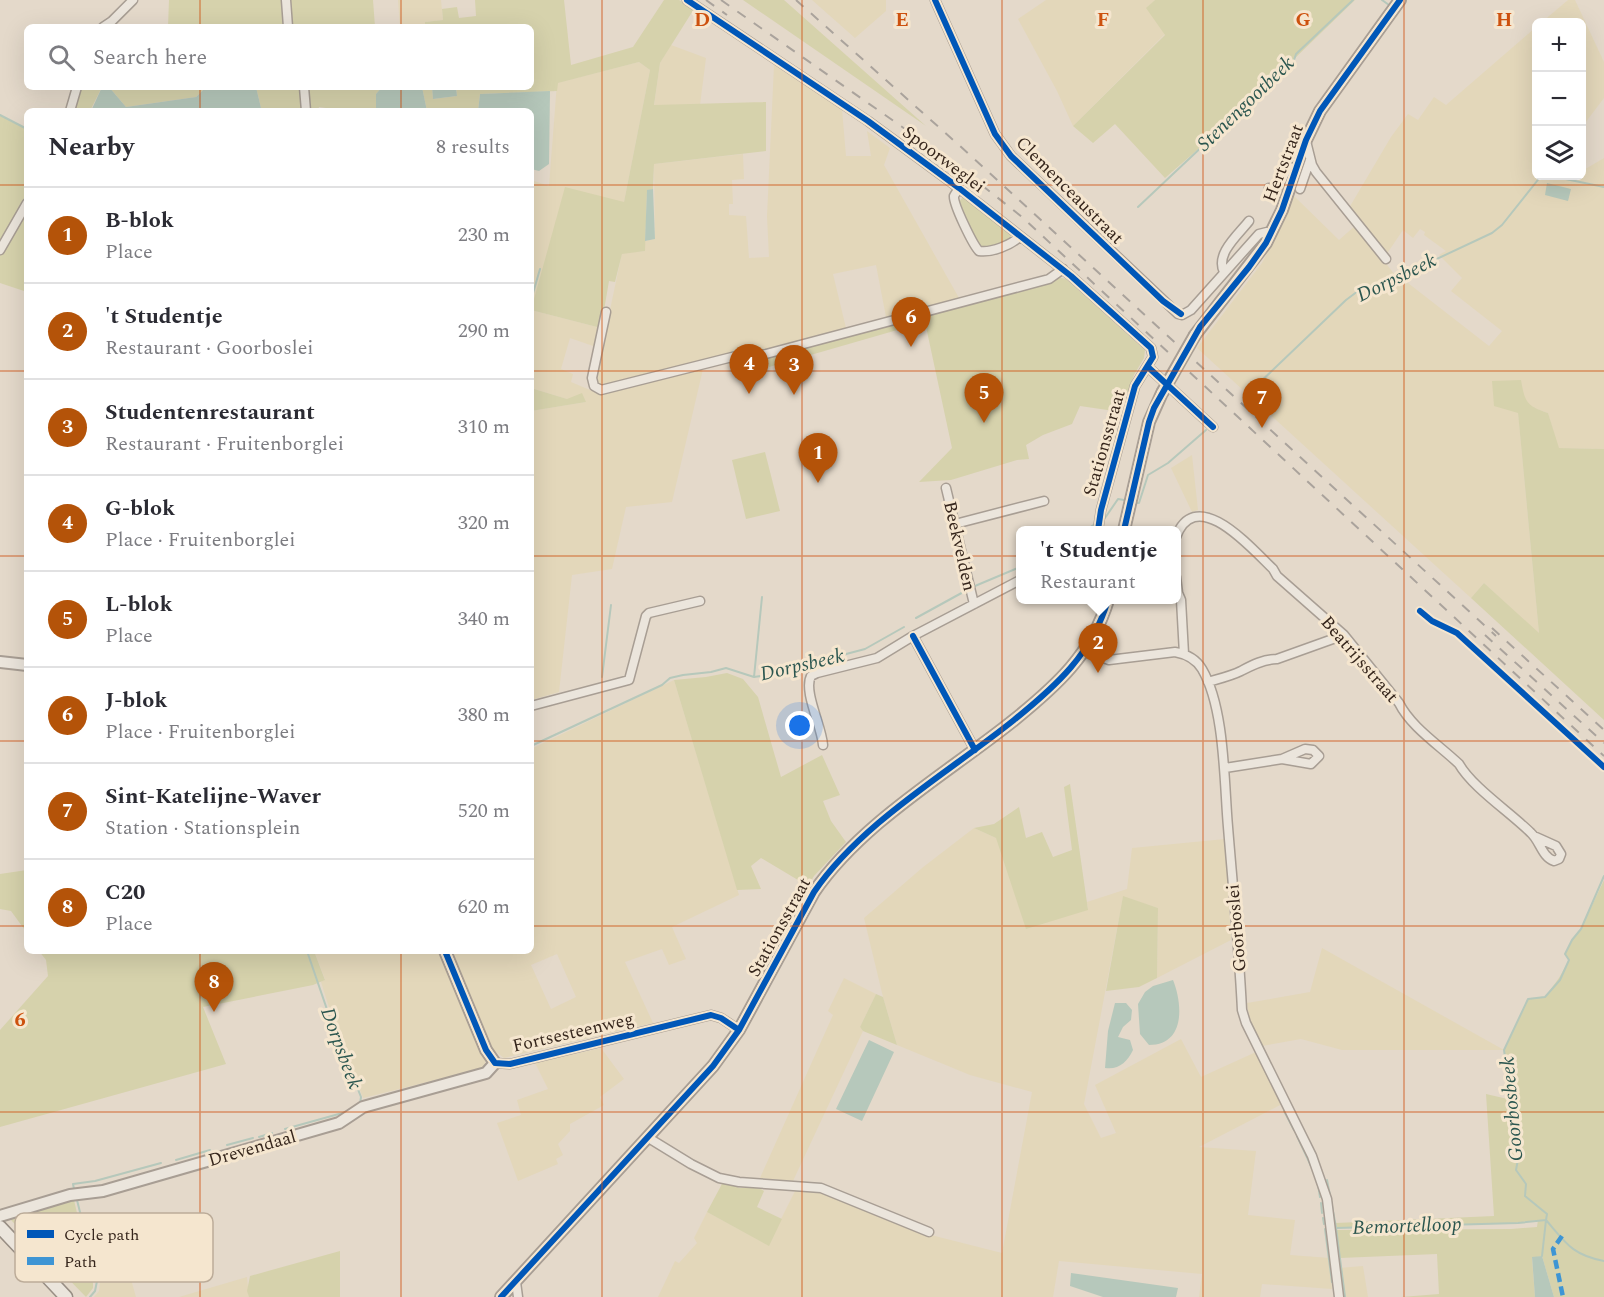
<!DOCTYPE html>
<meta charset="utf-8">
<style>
:root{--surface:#fff;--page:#f2f2f3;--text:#2b2b33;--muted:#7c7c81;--line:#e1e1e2;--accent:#b45309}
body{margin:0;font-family:Spectral,serif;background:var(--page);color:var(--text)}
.controls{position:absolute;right:18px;top:18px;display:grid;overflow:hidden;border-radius:9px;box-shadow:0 6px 24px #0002}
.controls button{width:54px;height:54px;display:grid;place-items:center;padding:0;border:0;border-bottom:2px solid var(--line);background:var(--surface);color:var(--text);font:30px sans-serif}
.you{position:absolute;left:800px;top:726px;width:21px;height:21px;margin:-15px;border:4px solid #fff;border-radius:50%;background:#1a73e8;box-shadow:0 0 0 9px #1a73e833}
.badge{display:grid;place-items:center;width:39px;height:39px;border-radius:50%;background:var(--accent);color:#fff;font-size:20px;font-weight:700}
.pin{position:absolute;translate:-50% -50px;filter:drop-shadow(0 2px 3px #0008)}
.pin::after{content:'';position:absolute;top:32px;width:21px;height:18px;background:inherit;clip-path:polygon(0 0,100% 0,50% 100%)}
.popup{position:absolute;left:1016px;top:526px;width:165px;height:78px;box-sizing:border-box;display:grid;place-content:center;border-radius:9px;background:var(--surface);filter:drop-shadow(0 2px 4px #0005);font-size:20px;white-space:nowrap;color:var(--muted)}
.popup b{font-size:22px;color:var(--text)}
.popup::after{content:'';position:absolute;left:50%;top:100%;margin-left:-12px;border:12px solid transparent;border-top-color:var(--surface)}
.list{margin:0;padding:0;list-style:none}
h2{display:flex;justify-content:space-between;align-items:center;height:78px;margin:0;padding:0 24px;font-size:26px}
h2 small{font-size:20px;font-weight:400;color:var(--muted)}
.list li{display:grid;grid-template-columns:39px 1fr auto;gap:18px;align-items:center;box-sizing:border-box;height:96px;padding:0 24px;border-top:2px solid var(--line)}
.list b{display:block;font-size:22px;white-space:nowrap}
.list p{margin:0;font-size:20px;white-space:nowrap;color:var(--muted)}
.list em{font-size:20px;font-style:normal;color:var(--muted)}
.icon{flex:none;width:33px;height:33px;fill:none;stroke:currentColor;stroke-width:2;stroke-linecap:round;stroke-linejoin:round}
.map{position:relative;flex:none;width:1604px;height:1297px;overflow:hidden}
.search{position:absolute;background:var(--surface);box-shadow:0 6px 24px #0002;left:24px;top:24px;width:510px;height:66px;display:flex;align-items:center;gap:15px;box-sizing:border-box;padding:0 21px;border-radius:9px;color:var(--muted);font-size:22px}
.panel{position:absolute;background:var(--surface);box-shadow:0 6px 24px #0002;left:24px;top:108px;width:510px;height:846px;border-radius:9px}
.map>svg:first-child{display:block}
.farmland{fill:#e3d7ba;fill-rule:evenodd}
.green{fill:#d6d2ac}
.water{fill:#b6c8bb}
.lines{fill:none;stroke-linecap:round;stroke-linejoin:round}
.stream{stroke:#b6c8bb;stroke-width:2}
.minor-casing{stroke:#a89e94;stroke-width:11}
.tertiary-casing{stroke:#a89e94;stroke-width:14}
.secondary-casing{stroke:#988e84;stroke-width:15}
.minor{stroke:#ebe5dc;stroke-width:8}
.tertiary{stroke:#ebe5dc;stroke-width:10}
.secondary{stroke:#ebe5dc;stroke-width:12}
.rail{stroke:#aaa39c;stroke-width:2;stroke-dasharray:10 10;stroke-linecap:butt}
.tertiary-bridge-casing{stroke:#a89e94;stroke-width:14;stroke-linecap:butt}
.tertiary-bridge{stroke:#ebe5dc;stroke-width:10}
.quiet{stroke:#3e95d4;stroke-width:4.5;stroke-dasharray:9 4.5;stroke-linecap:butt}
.cycleway-casing{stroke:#f5e6cf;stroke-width:10}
.cycleway{stroke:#0057b8;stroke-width:6}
.grid{fill:none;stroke:#cd510e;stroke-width:1.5;stroke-opacity:0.55}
.labels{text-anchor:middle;stroke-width:6;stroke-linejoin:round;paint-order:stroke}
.street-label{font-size:18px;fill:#36261c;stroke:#f5e6cf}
.water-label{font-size:20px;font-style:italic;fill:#2b564f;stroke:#f5e6cf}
.key{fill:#f5e6cf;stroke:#bcac99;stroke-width:1.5}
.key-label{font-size:16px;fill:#36261c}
.grid-label{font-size:20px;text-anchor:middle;font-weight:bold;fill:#cd510e;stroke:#f5e6cf;stroke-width:6;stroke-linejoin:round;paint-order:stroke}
</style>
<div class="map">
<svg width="1604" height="1297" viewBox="0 0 1604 1297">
<rect width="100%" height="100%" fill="#e4d9ca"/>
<path class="farmland" d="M398 0H441L443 20 425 22V27H400Z
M812 0H886V11L855 38Z
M1046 0H1155L1147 8 1165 34 1073 126 1057 91 1018 19Z
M1568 0H1575L1604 62V98L1582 127V22H1542Z
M1536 27V176H1582V171L1604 158V449L1558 448 1548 413 1531 407 1524 398 1520 380 1518 412 1539 634 1484 583 1471 598 1197 348 1262 263 1273 242 1293 195 1339 240 1356 225 1402 284 1408 283 1489 346 1502 331 1451 291 1462 278 1439 255 1446 251 1424 235 1425 232 1420 229 1413 238 1403 230 1386 255 1349 208 1391 137 1408 114 1418 120 1434 97 1446 105Z
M671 45 706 58 700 105 654 106 660 63Z
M639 62 650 70 624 202 531 310V180L549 186 557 83Z
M774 65 842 109 846 156H871L867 131 890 148 884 165 959 298 886 317 876 265 833 274 846 328 758 351 749 349 601 388 595 381 622 253 645 251V241L655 239 654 164 743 154 744 179 732 180 733 204H729V215L746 216 749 258 769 257 767 216Z
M531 310 601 328 596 347 570 338 561 369 573 374 571 382 602 395 703 369 672 502 626 507 612 569 572 575 559 692 531 700V411L586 402 567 399 531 388Z
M1192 455 1198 510 1192 512 1171 468Z
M674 680 739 895 672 927 686 959 669 965 662 949 625 962 653 1023 504 1058 491 1048 450 951H531V749ZM557 954 576 997 551 1009 531 965Z
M974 828 996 838 1088 909 1087 902 1127 889 1132 848 1225 839 1231 940 1157 978 1158 908 1123 897 1084 1104 1101 1138 1116 1133 1095 1085 1181 1039 1201 1077 1256 1052 1282 1104 1199 1147 1256 1151 1248 1215 1295 1220 1290 1255 1330 1258 1332 1289 1262 1284 1260 1297H1199L1202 1274 1059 1261 1053 1297H658L675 1261 679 1263 697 1243 694 1238 707 1212 768 1245 796 1189 822 1191 927 1234 1002 1253 1032 1092 970 1075 897 1045 883 997 864 918 922 868Z
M1322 948 1504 1050H1342L1301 1039 1262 1046 1250 1024 1247 1003 1310 992Z
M314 951H440L486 1058 484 1068 363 1098 333 1020 321 982 325 979Z
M844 978 876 994 860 1027 863 1031 793 1181 760 1178 833 1015 828 1011Z
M601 1048 624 1079 600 1097 604 1105 570 1124V1131L558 1144 563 1155 556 1159 558 1164 518 1181 497 1123 521 1115 517 1100 548 1089 535 1063Z
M125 1258 136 1297H94L99 1291 100 1282 96 1263Z
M1363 1266 1368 1297H1343L1339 1268Z
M247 1277 249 1297H179Z"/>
<path class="green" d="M169 0H282L283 25 286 27H168Z
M288 0H373L375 27H290Z
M475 0H564L571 65 633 47 664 0H679L694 9 660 63 654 105 766 102V151L654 164 653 189 647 191 645 251 622 254 615 282 609 281 601 328 531 310 565 187 624 202 650 70 639 62 558 83 557 91 480 94 478 111H427L422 87H432L433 99 457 96 456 87H531V27H425V22L443 20 442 9 457 7 459 18 476 16Z
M743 0H784L926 126Z
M1155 0H1355L1228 123 1165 178 1115 124 1093 143 1073 126 1165 35 1146 8Z
M81 87H102L90 111H73Z
M109 87H206L196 97 126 107Z
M256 87H382L376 94V111H347L319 107 318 111H259L261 108Z
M0 115 27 129V194L0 243Z
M961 193 1012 234 1010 240 982 248C978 243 972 237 970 231 967 222 964 211 959 202L962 198Z
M27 207V292L0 283V256Z
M1050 275 1066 279 1145 350 1144 358 1134 375 1121 412 1080 406 1072 424 1043 435 1026 445 1029 459 1017 460 951 480 919 482 952 448 925 322 769 367 767 349Z
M1521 380C1525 402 1526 406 1548 413L1559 448 1604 449V720L1471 598 1484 583 1539 633 1518 413 1494 406 1492 381Z
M531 388 567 399 582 393 586 402 531 411Z
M765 452 780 511 746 519 732 460Z
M727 673 743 679 758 697 781 777 822 755 840 795 823 801 831 821 846 842 814 876 808 886 761 858 751 866 761 889 737 890 674 680 706 677Z
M1070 784 1088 910 1026 929 996 838 974 828 994 824 1019 807 1026 838 1042 832 1053 857 1072 850 1064 787Z
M27 870V933L11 911 0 909V874Z
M1604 880V1297H1554L1542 1256 1532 1258 1535 1297H1401L1439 1294 1437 1254 1340 1258 1336 1230 1511 1229 1537 1227 1538 1220 1515 1223 1337 1228 1336 1223 1494 1216 1486 1094 1512 1100 1504 1050 1528 999 1545 997 1559 978 1569 960 1565 954 1572 940 1581 929Z
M1123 896 1158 908 1157 978 1139 987 1106 991Z
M39 951H314L325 980 313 985 203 1007 226 1064 0 1127V1030L48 976 46 960Z
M876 994 883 997 897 1045 863 1031 860 1027Z
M723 1182 740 1188 757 1187 764 1191 757 1207 782 1219 769 1246 707 1212Z
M74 1200 93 1283V1288L86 1297 9 1218Z
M340 1251V1297H249L247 1291 250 1276Z"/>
<path class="water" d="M102 87H109L126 107 196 97 206 87H256L261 108 259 111H91Z
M382 87H422L427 111H376V94Z
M432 87H456L457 96 433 99Z
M550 91 549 164 539 171 531 169V111H478L480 94Z
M1547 183 1571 189 1568 201 1545 195Z
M653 189 655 239 645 241 647 190Z
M1173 980C1183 1005 1185 1045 1149 1045L1140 1034 1138 1004 1145 992 1153 986Z
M1115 1003H1126L1132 1010 1131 1020 1123 1027 1118 1037 1130 1040 1133 1050C1127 1062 1119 1070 1105 1068L1108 1031Z
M869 1040 894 1052 862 1121 836 1109Z
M1542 1256 1554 1297H1535L1532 1257Z
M1071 1273 1178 1288 1176 1297H1103L1070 1286Z"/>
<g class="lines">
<path class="stream" d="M1382 0 1389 5
M0 115 27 129
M1551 176 1604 187
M1138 207 1294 60 1296 54 1353 0
M531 300 540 269
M1255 387 1346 300 1358 291 1426 264 1492 233 1502 225 1541 176
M1250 392 1251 391
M1137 503H1139L1148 475 1168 463 1206 430
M1105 518 1118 499 1124 500
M1071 530 1089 528 1095 524
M975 586 1020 567
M916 618 967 590
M602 677 611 605
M754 677 762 597
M531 746 662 685 670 678 683 675 711 672 726 668 754 677 767 675 865 649 904 627
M1604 876 1581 929 1572 940 1565 954 1569 960 1560 980 1545 997 1528 999 1504 1050 1519 1154 1516 1170 1526 1184 1525 1196 1547 1214 1546 1220C1566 1243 1572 1255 1604 1261
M307 951 333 1027 361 1097 360 1104
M1284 1111 1294 1130
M285 1129 346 1112
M1297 1136 1311 1166
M259 1137 272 1133
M227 1145 253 1138
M176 1160 210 1150
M1327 1180 1336 1227
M1318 1184 1320 1197
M74 1189 73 1184 95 1181 161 1163
M77 1200 97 1281 95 1291 90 1297
M1321 1203 1322 1213
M1323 1218 1324 1224
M1325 1229 1332 1282
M1542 1256 1546 1220
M1345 1297 1336 1228 1518 1223 1546 1220"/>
<g class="minor-casing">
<path id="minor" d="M286 0 288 27
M687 0 868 121 959 188 1071 276 1151 348 1153 357 1135 386 1101 510 1098 530
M935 0 995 134 1011 156 1178 314 1182 315 1191 310 1259 234 1267 232 1271 234
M103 27 112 21 133 0
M304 87 306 111
M70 111 77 87
M1306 141 1312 165 1316 172 1386 259
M959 188C958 190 955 194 954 196 953 204 973 245 979 251 991 253 1012 245 1020 236
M1269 188 1276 189 1288 168H1297
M1300 189 1310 160
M0 250 27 203
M1224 272C1215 254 1238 235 1249 221
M606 312 592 378 594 386 601 390 748 353 757 356 766 354 1049 279 1063 269
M1148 367 1213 427
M946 488 974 604
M955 524 1044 501
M1176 537C1196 483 1253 550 1273 569L1277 576 1344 635 1399 703C1411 727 1439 745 1459 764 1472 787 1511 813 1531 833 1540 841 1542 857 1554 861L1559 859 1561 854 1556 846 1536 837
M1176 577 1178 593 1181 600 1184 654
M913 636 975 750
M1085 649 1098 656 1109 660 1175 652C1186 654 1196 659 1202 669 1225 708 1224 782 1228 827 1233 888 1239 949 1242 1010L1246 1023 1312 1156 1327 1199 1339 1297
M1208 682C1218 679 1231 676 1241 671 1252 665 1264 659 1277 659L1344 635
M531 706 629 680 646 616 649 613 700 601
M823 745C822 727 803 691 811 676L817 673 877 658 913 636 1020 580
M1225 768 1282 759 1305 749 1313 750 1319 756 1311 764 1282 759
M495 1063 510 1064 711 1015 721 1018 739 1030
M647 1137 691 1164 719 1178 739 1182 821 1188 929 1232
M516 1282 518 1297"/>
</g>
<g class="tertiary-casing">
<path id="tertiary" d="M1195 335 1266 243 1282 210 1306 140 1320 111 1400 0
M1124 530 1149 422 1162 393
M0 662 27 665
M0 1216 70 1195 103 1191 339 1123 363 1107 486 1073 495 1063 486 1050 445 951
M501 1297 713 1066 739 1030 814 892C862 822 948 773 1014 720 1056 686 1092 654 1108 600"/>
</g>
<g class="secondary-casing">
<path id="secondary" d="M0 1227 66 1297"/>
</g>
<use href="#minor" class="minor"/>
<use href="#tertiary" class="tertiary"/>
<use href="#secondary" class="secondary"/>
<path class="rail" d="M706 0 727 15
M721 0 955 164 1022 217 1604 756
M796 0 960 146 1496 636
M1492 628 1604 730
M1485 635 1604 743"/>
<g class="tertiary-bridge-casing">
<path id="tertiary-bridge" d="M1162 393 1195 335"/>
</g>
<use href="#tertiary-bridge" class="tertiary-bridge"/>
<path class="quiet" d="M1562 1236 1553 1249 1563 1297"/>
<g class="cycleway-casing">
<path id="cycleway" d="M687 0 868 121 959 188 1071 276 1151 348 1153 357 1135 386 1101 510 1098 530
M935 0 995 134 1011 156 1163 301 1181 314
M1148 367 1213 427
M1124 530 1149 422 1154 408 1200 327 1249 267 1266 243 1282 210 1306 140 1320 111 1400 0
M1420 611 1432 621 1457 633 1604 767
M913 636 975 750
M445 951 486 1050 495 1063 510 1064 711 1015 721 1018 739 1030
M501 1297 713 1066 739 1030 814 892C862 822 948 773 1014 720 1056 686 1092 654 1108 600"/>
</g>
<use href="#cycleway" class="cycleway"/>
</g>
<path class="grid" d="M200 0V27M401 0V27M602 0V1297M802 0V1297M1002 0V1297M1203 0V1297M1404 0V1297M200 87V111M401 87V111M0 185H27M531 185H1604M0 371H27M531 371H1604M0 556H27M531 556H1604M0 741H27M531 741H1604M0 926H27M531 926H1604M200 951V1297M401 951V1297M0 1112H1604"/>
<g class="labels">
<g class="street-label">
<text transform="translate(944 159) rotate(37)" y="6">Spoorweglei</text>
<text transform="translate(1283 163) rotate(-69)" y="6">Hertstraat</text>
<text transform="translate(1070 190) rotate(45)" y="6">Clemenceaustraat</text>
<text transform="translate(1104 443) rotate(-74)" y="6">Stationsstraat</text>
<text transform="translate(960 546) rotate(77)" y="6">Beekvelden</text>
<text transform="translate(1360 659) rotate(49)" y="6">Beatrijsstraat</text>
<text transform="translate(779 927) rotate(-61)" y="6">Stationsstraat</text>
<text transform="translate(1236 928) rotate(-95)" y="6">Goorboslei</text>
<text transform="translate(573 1032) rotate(-13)" y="6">Fortsesteenweg</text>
<text transform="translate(252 1148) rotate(-16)" y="6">Drevendaal</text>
</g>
<g class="water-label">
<text transform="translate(1245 103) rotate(-44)" y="7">Stenengootbeek</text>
<text transform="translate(1396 277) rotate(-26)" y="7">Dorpsbeek</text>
<text transform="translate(802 664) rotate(-13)" y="7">Dorpsbeek</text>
<text transform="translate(342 1048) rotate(70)" y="7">Dorpsbeek</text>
<text transform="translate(1511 1109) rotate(-95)" y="7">Goorbosbeek</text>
<text transform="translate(1407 1225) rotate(-2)" y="7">Bemortelloop</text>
</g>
</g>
<rect x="15" y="1213" width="198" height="69" rx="9" class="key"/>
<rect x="27" y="1230" width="27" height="8" fill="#0057b8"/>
<rect x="27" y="1257" width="27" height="8" fill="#3e95d4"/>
<g class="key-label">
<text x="64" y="1240">Cycle path</text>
<text x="64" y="1267">Path</text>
</g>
<g class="grid-label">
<text x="702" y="26">D</text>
<text x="902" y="26">E</text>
<text x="1103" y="26">F</text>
<text x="1303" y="26">G</text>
<text x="1504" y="26">H</text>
<text x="20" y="1026">6</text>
</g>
</svg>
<div class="controls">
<button>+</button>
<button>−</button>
<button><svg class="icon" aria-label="layers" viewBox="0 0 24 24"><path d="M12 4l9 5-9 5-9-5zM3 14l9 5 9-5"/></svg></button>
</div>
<div class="you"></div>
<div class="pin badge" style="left:818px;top:483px">1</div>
<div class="pin badge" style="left:1098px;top:673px">2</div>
<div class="popup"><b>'t Studentje</b>Restaurant</div>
<div class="pin badge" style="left:794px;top:395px">3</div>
<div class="pin badge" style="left:749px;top:394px">4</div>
<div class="pin badge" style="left:984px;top:423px">5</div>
<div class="pin badge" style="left:911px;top:347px">6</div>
<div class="pin badge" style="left:1262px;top:428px">7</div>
<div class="pin badge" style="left:214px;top:1012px">8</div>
<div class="search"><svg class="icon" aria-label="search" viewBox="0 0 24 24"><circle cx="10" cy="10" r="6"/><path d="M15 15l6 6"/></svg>Search here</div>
<section class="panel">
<h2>Nearby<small>8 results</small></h2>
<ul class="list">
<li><span class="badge">1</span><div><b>B-blok</b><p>Place</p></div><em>230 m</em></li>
<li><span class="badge">2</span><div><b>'t Studentje</b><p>Restaurant · Goorboslei</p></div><em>290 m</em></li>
<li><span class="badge">3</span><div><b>Studentenrestaurant</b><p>Restaurant · Fruitenborglei</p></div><em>310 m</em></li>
<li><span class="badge">4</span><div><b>G-blok</b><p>Place · Fruitenborglei</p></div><em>320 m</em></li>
<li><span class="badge">5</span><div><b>L-blok</b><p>Place</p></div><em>340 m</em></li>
<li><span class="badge">6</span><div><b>J-blok</b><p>Place · Fruitenborglei</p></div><em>380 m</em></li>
<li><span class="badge">7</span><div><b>Sint-Katelijne-Waver</b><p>Station · Stationsplein</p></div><em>520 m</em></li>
<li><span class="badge">8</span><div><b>C20</b><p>Place</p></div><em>620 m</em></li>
</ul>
</section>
</div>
